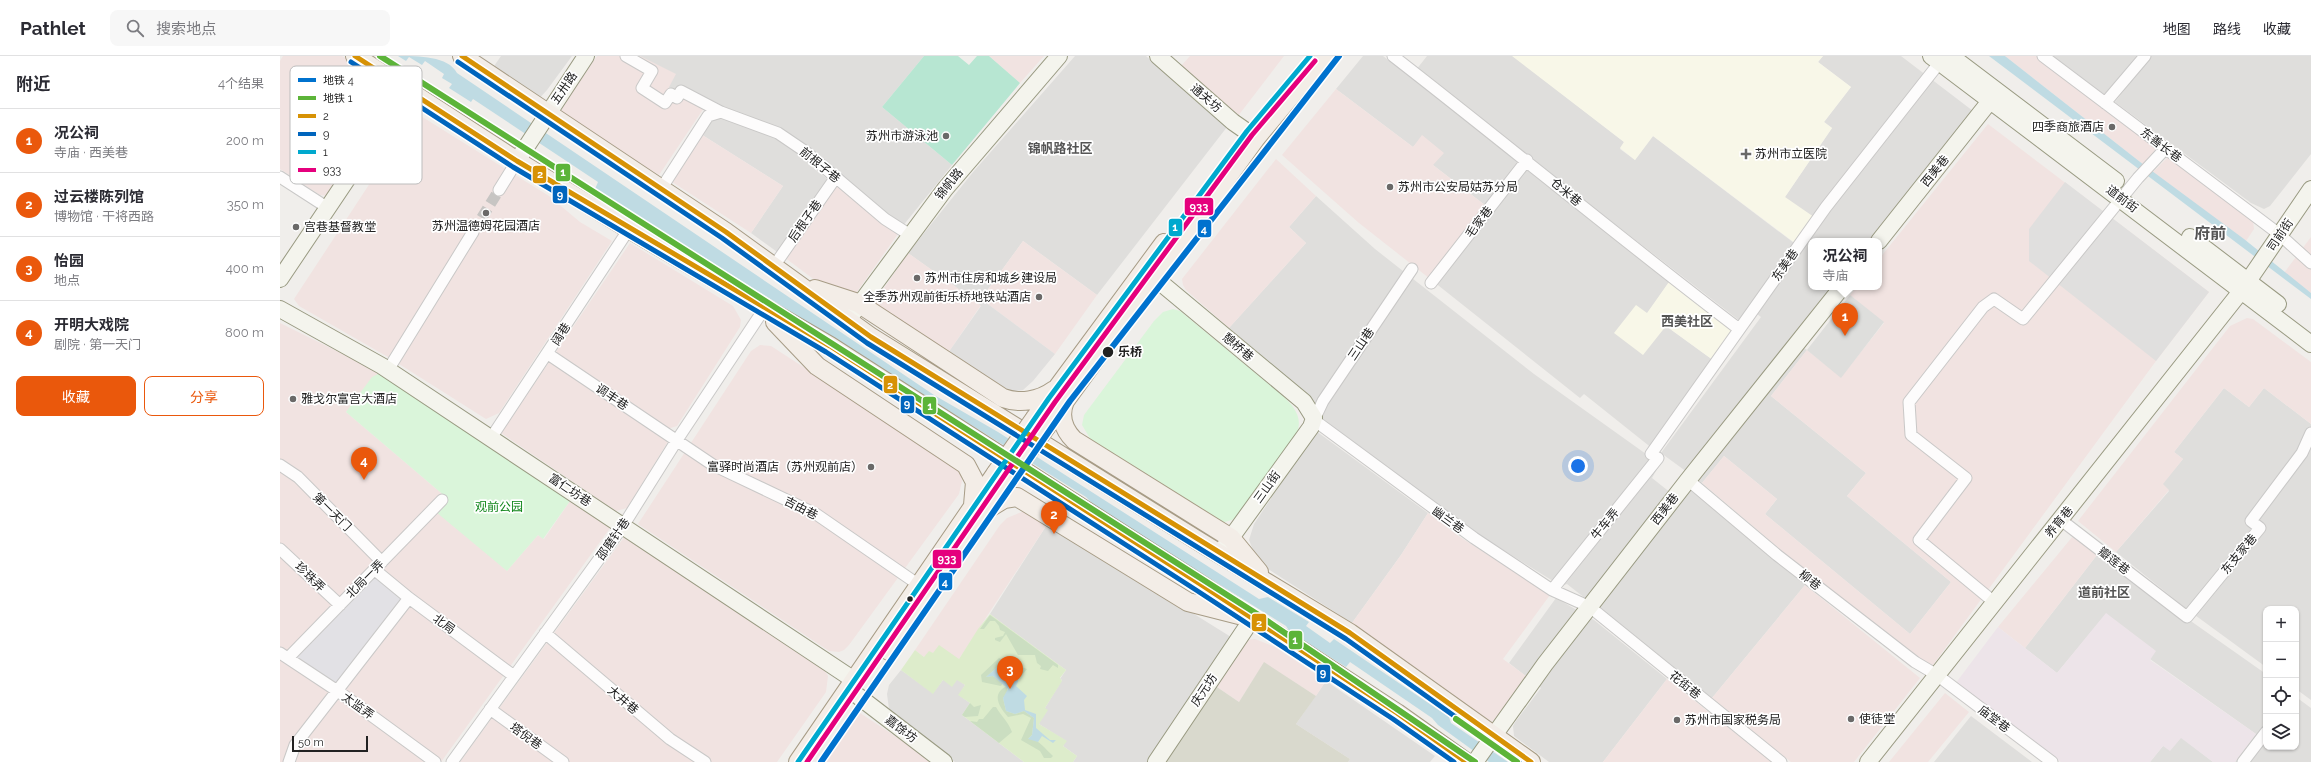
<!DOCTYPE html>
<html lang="zh">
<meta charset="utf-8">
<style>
:root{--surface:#fff;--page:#f7f7f7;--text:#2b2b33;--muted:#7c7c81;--line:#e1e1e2;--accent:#ea580c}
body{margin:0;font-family:Raleway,"Noto Sans SC",sans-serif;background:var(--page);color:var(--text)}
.controls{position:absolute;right:12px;bottom:12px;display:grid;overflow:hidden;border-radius:8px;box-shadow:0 1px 3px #0004}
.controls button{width:36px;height:36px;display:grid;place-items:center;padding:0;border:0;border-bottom:1px solid var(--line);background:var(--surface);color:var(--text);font:20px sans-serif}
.scale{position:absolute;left:12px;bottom:10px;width:76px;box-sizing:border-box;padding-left:4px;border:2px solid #222;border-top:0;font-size:11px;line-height:14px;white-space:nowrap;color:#222;-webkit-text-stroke:3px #fff;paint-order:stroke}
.you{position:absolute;left:1298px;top:410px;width:14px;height:14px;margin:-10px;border:3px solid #fff;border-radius:50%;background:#1a73e8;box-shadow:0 0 0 6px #1a73e833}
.badge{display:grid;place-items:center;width:26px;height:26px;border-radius:50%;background:var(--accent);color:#fff;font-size:13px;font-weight:700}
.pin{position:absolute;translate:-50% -33px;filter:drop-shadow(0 1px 2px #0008)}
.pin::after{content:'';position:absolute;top:21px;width:14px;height:12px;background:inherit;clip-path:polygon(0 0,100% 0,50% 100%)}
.popup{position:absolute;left:1528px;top:182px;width:74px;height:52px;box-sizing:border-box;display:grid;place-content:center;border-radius:8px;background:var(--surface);filter:drop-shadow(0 1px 3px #0005);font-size:13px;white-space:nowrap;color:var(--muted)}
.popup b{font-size:15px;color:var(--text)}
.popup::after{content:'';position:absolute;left:50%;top:100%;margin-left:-8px;border:8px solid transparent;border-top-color:var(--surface)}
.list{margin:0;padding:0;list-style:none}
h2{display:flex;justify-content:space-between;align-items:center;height:52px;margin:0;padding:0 16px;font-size:17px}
h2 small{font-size:13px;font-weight:400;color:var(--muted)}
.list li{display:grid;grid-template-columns:26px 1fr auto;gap:12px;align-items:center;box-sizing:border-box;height:64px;padding:0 16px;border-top:1px solid var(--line)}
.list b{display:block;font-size:15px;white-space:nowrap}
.list p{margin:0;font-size:13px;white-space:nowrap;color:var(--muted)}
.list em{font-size:13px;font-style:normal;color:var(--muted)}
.actions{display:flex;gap:8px;padding:12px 16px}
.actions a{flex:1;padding:9px 0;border:1px solid var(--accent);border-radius:8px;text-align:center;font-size:14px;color:var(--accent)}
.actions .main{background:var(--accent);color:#fff}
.icon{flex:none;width:22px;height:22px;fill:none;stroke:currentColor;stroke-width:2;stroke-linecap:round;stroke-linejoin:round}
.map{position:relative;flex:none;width:2031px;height:706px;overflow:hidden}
header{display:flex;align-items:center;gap:24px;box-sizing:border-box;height:56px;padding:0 20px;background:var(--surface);border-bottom:1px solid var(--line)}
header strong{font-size:19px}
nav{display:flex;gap:22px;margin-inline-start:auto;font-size:14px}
.search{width:280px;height:36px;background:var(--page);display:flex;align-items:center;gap:10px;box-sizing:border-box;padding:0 14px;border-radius:8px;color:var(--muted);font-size:15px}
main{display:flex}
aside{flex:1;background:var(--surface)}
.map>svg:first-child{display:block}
.residential{fill:#dfdedc}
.commercial{fill:#f1e3e1}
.industrial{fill:#ede4e9}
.education{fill:#f8f7e8}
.religious{fill:#dededc}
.construction{fill:#d9d9cd}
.grass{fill:#ddeccb}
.forest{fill:#cbdec1}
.park{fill:#daf5da}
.pitch{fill:#b7e6d2}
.parking{fill:#e0dfde}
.plaza{fill:#e2e1e5}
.water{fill:#bfdbe3}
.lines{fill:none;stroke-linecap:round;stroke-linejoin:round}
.street-tunnel{stroke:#c7c5c3;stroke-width:11;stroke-dasharray:11 5.5;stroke-linecap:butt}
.street-casing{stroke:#c9c8c7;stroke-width:13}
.secondary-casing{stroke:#999a82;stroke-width:18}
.primary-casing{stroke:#a79c86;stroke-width:20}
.street{stroke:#fdfcfc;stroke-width:11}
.secondary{stroke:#f4f4ed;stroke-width:16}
.primary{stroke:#f3ede7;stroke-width:18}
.primary-bridge-casing{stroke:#a79c86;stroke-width:20;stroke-linecap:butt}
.primary-bridge{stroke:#f3ede7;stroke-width:18}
.bus-1-casing{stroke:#fff;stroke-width:8}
.bus-2-casing{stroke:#fff;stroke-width:8}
.bus-3-casing{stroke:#fff;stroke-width:8}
.bus-4-casing{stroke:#fff;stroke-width:8}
.bus-1{stroke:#d79205;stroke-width:5}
.bus-2{stroke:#0065bd;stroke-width:5}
.bus-3{stroke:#00a9ce;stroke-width:5}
.bus-4{stroke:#e5007d;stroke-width:5}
.metro-1-casing{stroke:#fff;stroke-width:9}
.metro-2-casing{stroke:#fff;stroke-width:9}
.metro-1{stroke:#0072ce;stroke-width:6}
.metro-2{stroke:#5cb439;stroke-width:6}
.poi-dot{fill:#6a6968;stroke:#fff;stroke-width:1.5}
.stop-dot{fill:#222;stroke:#fff;stroke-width:1.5}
.labels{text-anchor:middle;stroke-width:3.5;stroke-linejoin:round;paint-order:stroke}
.street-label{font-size:12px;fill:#222;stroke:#fff}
.poi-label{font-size:12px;fill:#222;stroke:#fff;text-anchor:start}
.stop-label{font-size:12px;font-weight:bold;fill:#222;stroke:#fff;text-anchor:start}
.park-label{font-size:12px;fill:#0c8416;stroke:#fff}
.neighbourhood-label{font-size:13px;font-weight:bold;fill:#555;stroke:#fff}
.district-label{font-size:16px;font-weight:bold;fill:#555;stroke:#fff}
.key{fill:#fff;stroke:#bdbdbd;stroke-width:1}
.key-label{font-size:11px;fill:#222}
.line-badge{stroke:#fff;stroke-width:1.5}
.badge-label{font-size:11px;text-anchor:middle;font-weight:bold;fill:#fff}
</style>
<header>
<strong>Pathlet</strong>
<div class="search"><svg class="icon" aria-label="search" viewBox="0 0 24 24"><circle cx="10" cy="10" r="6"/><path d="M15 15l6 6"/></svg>搜索地点</div>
<nav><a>地图</a><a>路线</a><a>收藏</a></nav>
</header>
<main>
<aside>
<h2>附近<small>4个结果</small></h2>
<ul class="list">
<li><span class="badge">1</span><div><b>况公祠</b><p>寺庙 · 西美巷</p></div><em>200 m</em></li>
<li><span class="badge">2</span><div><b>过云楼陈列馆</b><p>博物馆 · 干将西路</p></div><em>350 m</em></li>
<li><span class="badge">3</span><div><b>怡园</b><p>地点</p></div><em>400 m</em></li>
<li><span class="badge">4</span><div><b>开明大戏院</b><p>剧院 · 第一天门</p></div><em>800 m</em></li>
</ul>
<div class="actions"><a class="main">收藏</a><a>分享</a></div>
</aside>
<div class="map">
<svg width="2031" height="706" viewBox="0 0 2031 706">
<rect width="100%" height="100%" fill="#f0eeeb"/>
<path class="residential" d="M221 0H292L267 34 257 45 210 16Z
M360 0H644L602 51 672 109 622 171 533 100 528 108 550 125 500 198 471 177 503 130 416 75 430 55 388 33Z
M795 0H866L947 71 817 239 743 185 698 247 628 197 694 115Z
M1083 0H1103L1245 108 1389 226 1367 258 1335 277 1386 270 1437 307 1373 393 1304 338 1300 342 1154 226 1210 153 1153 109 1143 80 1133 91 1056 33Z
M1147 0H1233L1344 86 1340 93 1355 104 1373 80 1514 187 1505 141 1552 72 1544 66 1571 31 1538 6 1543 0H1621L1693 55 1593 185H1531V231H1557L1515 286 1527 294 1491 340 1586 417 1567 440 1671 526 1630 578 1485 458 1497 443 1444 400 1422 427 1381 397 1481 261 1469 252 1460 265 1136 14Z
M1758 0H1862L1821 49Z
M1871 0H2031V98L1990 150 1984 153 1971 147 1835 46Z
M1036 140 1095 193 1254 318 1380 408 1372 422 1401 445 1410 434 1525 529 1432 642 1287 528 1281 530 1196 477 1139 437 1041 361 1045 355 949 272 1026 187 1009 171Z
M1944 332 1969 351 1984 332 2031 368V644L2016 633V553H1986V611L1908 554 1836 496 1889 435 1882 428 1903 403 1894 396Z
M1036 375 1148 457 1121 499 1072 567 988 513 975 499 969 484 974 468Z
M768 467 951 581 868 706H793L797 700 783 690 786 685 759 668 765 652 782 624 780 623 786 614 710 558Z
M1817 499 1986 618V691H2016V641L2031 652V706H1955L1976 678 1870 603 1875 595 1826 558 1777 617 1745 592Z
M1276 542 1314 564 1387 623 1323 706H1269L1234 680 1233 670 1236 665 1261 632 1229 607Z
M621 614 653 637 663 624 677 623 685 629 679 639 690 647 682 659 744 706H675L614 660 609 653 607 638 609 629Z
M1046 625 1155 700 1150 706H1068L1070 703 1016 668Z
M1691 660 1752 706H1654Z
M1901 681 1933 706H1870L1883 690Z"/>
<path class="commercial" d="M3 0H62L118 37 49 140 40 139 0 113V5Z
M317 0H360L396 18 388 33 424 52 379 119 282 58V49Z
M709 0H764L740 27Z
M910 0H1004L958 60 901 10Z
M1725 0H1758L1878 93 1864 109Z
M1056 33 1133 91 1142 79 1164 97 1153 109 1210 153 1154 226 1079 167 1002 99Z
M136 57 269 140 300 166 332 185 219 357 206 363 108 301 19 250 14 243Z
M1708 68 1929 236 1876 305 1650 613 1535 523 1422 427 1444 400 1497 443 1485 458 1630 578 1671 526 1567 440 1586 417 1491 340 1527 294 1561 321 1604 267 1570 239 1577 231H1599V203Z
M416 75 503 130 471 177 386 122Z
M1888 101 1973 165 1974 173 1966 185 1873 116Z
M996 103 1036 140 1009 171 1026 187 949 272 906 234 903 229 902 223Z
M550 125 620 175 574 240 560 243 500 198Z
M2031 181V237L2004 217Z
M743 185 817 239 775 298 701 243Z
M350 187 453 250 461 264 460 271 397 370 384 374 389 384 347 452 336 455 221 377Z
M628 197 701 249 668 297 593 248Z
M1967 262 1973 263 2031 306V368L1984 332 1969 351 1944 332 1894 396 1903 403 1883 428 1889 434 1836 496 1798 465 1950 270Z
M0 267 103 318 66 356 167 442 227 515 258 479 264 483 290 445 330 472 161 706H0Z
M480 289 491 290 665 403 680 416 682 425 679 438 569 589 564 594 559 596 549 595 358 468 471 295Z
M744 455 768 467 679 603 653 597 644 601 635 594 720 469 727 462Z
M1148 457 1180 481 1270 539 1223 603 1250 623 1216 666 1209 664 1072 567 1121 499Z
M345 480 544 613 548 620 546 636 497 706H180Z
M1793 480 1817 499 1745 592 1718 571Z
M1525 529 1640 622 1574 706H1511L1432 642Z
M975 583 995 591 1046 625 1036 640 984 607 959 646 934 629 967 584Z
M1387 623 1492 706H1323Z
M1665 637 1689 656 1648 706H1609Z
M577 655 630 690 651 706H544Z"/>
<path class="industrial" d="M1826 557 1876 595 1870 604 1976 678 1955 706H1933L1901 682 1890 695 1883 690 1870 706H1781L1675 628 1718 571 1777 617Z"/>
<path class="education" d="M1232 0H1543L1538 6 1571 31 1544 66 1552 72 1505 141 1534 161 1515 187 1373 80 1355 104 1340 92 1344 86Z
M1389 226 1458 278 1437 307 1386 270 1363 299 1334 277 1356 249 1367 257Z"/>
<path class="religious" d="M1570 239 1604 266 1561 322 1527 294Z"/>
<path class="construction" d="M984 606 1036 640 1016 668 1070 703 1068 706H883L934 629 959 646Z"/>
<path class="grass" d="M710 558 786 614 780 622 782 625 765 652 768 654 759 668 787 685 783 690 797 700 793 706H744L682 659 690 647 678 639 685 629 677 624 672 631 663 624 653 638 621 614 635 594 644 601 649 595 653 597 659 589 679 603 698 573Z"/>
<path class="forest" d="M710 559 778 609V612L773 609 768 615 760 613 761 610 757 607 755 599H738L726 578 720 586 715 584V582L723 580 725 576 720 574 719 570 715 565H710L704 573H700Z
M719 602 747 613 741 620 731 609 722 607 706 621 713 620 723 627 721 630 702 626 701 619Z
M727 630V637L723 642 726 655 735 658 744 655 754 662 752 679 748 683C757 681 766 694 773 700L771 702H764L760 695 741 684 751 662 743 658 728 661C720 652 710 638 727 630Z
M690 647 694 651 701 649 698 660 685 661 682 659Z
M713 651H716C721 660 728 665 732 676L719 687 690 665 697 666 699 663H703Z"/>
<path class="park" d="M893 253 900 255 1003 340C1014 350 1024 363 1016 378L959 458 952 464 941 467 811 384 802 369 804 359 874 265 883 256Z
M98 318H103L290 445 263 483 258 479 227 515 156 456 167 442 66 356 92 321Z"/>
<path class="pitch" d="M644 0H678L689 9 697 0H709L740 27 672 109 602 51Z"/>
<path class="parking" d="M1785 126 1929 236 1876 305 1749 205V173Z
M701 243 775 298 753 325 743 334 729 336 668 297 701 250 698 247Z"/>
<path class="plaza" d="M95 514 129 542 58 635 8 602Z"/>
<path class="water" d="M118 0C139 0 168 0 177 17L654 339 718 376 979 543 988 541 1029 566 1026 570 1050 587 1054 583 1169 661 1171 667 1228 706H1209L1158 669 1152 662 1070 606 1066 611 1010 576 1006 570 818 453 806 441 315 133 318 126 193 43 191 46 169 32 172 28 162 22 164 18 145 5 142 9 129 1 126 5Z
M1709 0H1725L1864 109 1964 183 2031 237V243Z
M722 607 731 609 737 618 738 626 736 630 747 640 744 644 745 654 756 658V672L770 684H776L773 687 762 680 758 686 748 683 752 679 754 662 744 655 735 658 726 655 723 642 728 633 713 620 706 621Z"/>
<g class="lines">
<path class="street-tunnel" d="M193 176 219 134"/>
<g class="street-casing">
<path id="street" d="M346 0 372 15 362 32 385 47 391 38 397 42 401 35 441 56
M1113 0C1229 90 1342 184 1459 273
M1763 0 1999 178 2031 207
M1825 47 1865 0
M0 121 48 152
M381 133 428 60 441 56 498 77 526 96 605 163 630 179
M219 134 237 105
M494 210 556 121
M1132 213 1043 345 1034 364 1194 482 1272 534 1310 551 1501 706
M1151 227 1247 104
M268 298 433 409 536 458 639 529
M108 314 193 176
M211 382 349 173
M1371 398 1546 151 1660 6
M0 409 18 421 102 506
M1408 424 1497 499 1635 606 1657 619 1772 706
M1781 464 1907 561 1980 472 1971 465 2022 397 2031 377
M0 493 60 549
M95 514 129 542 234 620
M1272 534 1378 402
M1714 546 1639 484 1686 422 1631 379 1629 346 1703 251 1714 243 1743 263 1858 122 1885 93
M265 577 390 683 425 706
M0 597 62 638 155 706
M8 602 162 444
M210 653 283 706
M9 706 15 689 129 542
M172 706 343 470 397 384 484 253
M1963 706 1986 676"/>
</g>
<g class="secondary-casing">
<path id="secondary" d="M878 0 953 66 976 82
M1651 0 2031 288
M1671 0 1836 125
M237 105 306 0
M1910 181 1998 248
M1599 185 1710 45
M875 222 1024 346 1034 362 1031 371 940 497
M0 223 127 34
M0 253 102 310 574 624
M568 264 665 133 779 0
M578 640 664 706
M876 706 972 563
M1195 706 1265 608 1408 424 1562 231
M1588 706 1962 234 2031 133"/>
</g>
<g class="primary-casing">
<path id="primary" d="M75 0 237 105 349 173 550 290 920 528 1117 657 1186 706
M182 0 446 176 591 281 920 486 1070 577 1251 706
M535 233 578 247 723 342C740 348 759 345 774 334
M495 266 537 310 686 409 695 426 693 449
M785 345C779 359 783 373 794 384L951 482 979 516
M755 362 884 187
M767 370 976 82 1044 0
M711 451 724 443 737 441 908 546 959 559
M609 595 728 424
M518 706 716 417"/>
</g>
<use href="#street" class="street"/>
<use href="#secondary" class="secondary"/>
<use href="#primary" class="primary"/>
<g class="primary-bridge-casing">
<path id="primary-bridge" d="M716 417 755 362
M728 424 767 370"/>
</g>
<use href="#primary-bridge" class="primary-bridge"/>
<g class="bus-1-casing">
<path id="bus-1" d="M75 0 237 105 550 290 920 528 1117 657 1186 706
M182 0 446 176 591 281 1070 577 1251 706"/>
</g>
<g class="bus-2-casing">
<path id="bus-2" d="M71 6 233 111 546 296 916 534 1113 663 1174 706
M178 6 442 182 587 287 1066 583 1239 706"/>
</g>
<g class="bus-3-casing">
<path id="bus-3" d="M518 706 769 342 967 75 1030 0"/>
</g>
<g class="bus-4-casing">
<path id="bus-4" d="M527 706 775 346 972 79 1035 5"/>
</g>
<use href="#bus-1" class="bus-1"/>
<use href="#bus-2" class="bus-2"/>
<use href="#bus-3" class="bus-3"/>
<use href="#bus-4" class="bus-4"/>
<g class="metro-1-casing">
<path id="metro-1" d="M541 706 790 345 1059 0"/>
</g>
<g class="metro-2-casing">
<path id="metro-2" d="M100 0 977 558 1195 706
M1176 663 1237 706"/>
</g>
<use href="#metro-1" class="metro-1"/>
<use href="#metro-2" class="metro-2"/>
</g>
<g class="poi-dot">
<circle cx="1832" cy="71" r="4"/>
<circle cx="666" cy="80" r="4"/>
<path d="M1464 92h4v4h4v4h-4v4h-4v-4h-4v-4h4z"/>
<circle cx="1110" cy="131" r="4"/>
<circle cx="206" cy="157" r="4"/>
<circle cx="16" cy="171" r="4"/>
<circle cx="637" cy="222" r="4"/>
<circle cx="759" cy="241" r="4"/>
<circle cx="13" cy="343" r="4"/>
<circle cx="591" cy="411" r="4"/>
<circle cx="1571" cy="663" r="4"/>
<circle cx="1397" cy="664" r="4"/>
</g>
<g class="stop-dot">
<circle cx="828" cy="296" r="6"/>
<circle cx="630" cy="543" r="3.5"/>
</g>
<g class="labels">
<g class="street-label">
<text transform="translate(284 32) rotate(-56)" y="4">五卅路</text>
<text transform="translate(926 42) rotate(41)" y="4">通关坊</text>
<text transform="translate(1881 89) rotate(37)" y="4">东善长巷</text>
<text transform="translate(540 109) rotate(39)" y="4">前根子巷</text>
<text transform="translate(1655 115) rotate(-51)" y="4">西美巷</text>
<text transform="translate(669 128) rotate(-51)" y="4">锦帆路</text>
<text transform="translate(1286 136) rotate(40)" y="4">仓米巷</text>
<text transform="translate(1842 143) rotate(37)" y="4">道前街</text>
<text transform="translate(525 165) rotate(-55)" y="4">后根子巷</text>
<text transform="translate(1199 166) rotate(-52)" y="4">毛家巷</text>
<text transform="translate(2000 179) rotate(-56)" y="4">司前街</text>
<text transform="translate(1505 209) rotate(-55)" y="4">东美巷</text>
<text transform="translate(281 278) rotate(-57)" y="4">阔巷</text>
<text transform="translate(1081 288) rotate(-56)" y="4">三山巷</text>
<text transform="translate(958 291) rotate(40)" y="4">憩桥巷</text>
<text transform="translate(332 341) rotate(34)" y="4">调丰巷</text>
<text transform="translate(987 431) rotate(-54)" y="4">三山街</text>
<text transform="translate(290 434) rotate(34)" y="4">富仁坊巷</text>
<text transform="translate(521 452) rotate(27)" y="4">吉由巷</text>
<text transform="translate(1385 453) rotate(-52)" y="4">西美巷</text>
<text transform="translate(52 456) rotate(45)" y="4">第一天门</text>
<text transform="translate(1168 464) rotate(36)" y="4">幽兰巷</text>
<text transform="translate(1779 466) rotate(-51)" y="4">养育巷</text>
<text transform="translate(1325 468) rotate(-51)" y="4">牛车弄</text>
<text transform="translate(333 483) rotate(-55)" y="4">邵磨针巷</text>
<text transform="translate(1959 498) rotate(-50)" y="4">东支家巷</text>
<text transform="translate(1834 505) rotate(38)" y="4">瓣莲巷</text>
<text transform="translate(30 521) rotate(44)" y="4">珍珠弄</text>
<text transform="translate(85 523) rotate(-45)" y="4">北局一弄</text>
<text transform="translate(1530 524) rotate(38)" y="4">柳巷</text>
<text transform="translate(164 568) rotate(36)" y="4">北局</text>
<text transform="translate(1405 629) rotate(39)" y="4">花街巷</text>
<text transform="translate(924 634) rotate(-56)" y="4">庆元坊</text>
<text transform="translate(343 644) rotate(40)" y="4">大井巷</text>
<text transform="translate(78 650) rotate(36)" y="4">太监弄</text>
<text transform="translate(1714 663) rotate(37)" y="4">庙堂巷</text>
<text transform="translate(621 673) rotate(37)" y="4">嘉馀坊</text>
<text transform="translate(246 680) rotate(36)" y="4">塔倪巷</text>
</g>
<g class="poi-label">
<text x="1824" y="75" text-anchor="end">四季商旅酒店</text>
<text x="658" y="84" text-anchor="end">苏州市游泳池</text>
<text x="1475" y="102">苏州市立医院</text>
<text x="1118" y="135">苏州市公安局姑苏分局</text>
<text x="206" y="174" text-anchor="middle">苏州温德姆花园酒店</text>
<text x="24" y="175">宫巷基督教堂</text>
<text x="645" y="226">苏州市住房和城乡建设局</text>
<text x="751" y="245" text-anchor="end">全季苏州观前街乐桥地铁站酒店</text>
<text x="21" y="347">雅戈尔富宫大酒店</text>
<text x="583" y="415" text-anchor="end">富驿时尚酒店（苏州观前店）</text>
<text x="1579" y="667">使徒堂</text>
<text x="1405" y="668">苏州市国家税务局</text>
</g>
<g class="stop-label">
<text x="838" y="300">乐桥</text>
</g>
<g class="park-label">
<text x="219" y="455">观前公园</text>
</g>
<g class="neighbourhood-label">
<text x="780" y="97">锦帆路社区</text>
<text x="1407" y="270">西美社区</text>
<text x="1824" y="541">道前社区</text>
</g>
<g class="district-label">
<text x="1930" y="183">府前</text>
</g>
</g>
<rect x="10" y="10" width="132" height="118" rx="6" class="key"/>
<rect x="18" y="22" width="18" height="4" fill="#0072ce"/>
<rect x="18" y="40" width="18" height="4" fill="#5cb439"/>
<rect x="18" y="58" width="18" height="4" fill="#d79205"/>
<rect x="18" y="76" width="18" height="4" fill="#0065bd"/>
<rect x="18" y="94" width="18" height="4" fill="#00a9ce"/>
<rect x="18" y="112" width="18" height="4" fill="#e5007d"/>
<g class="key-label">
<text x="43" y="28">地铁 4</text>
<text x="43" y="46">地铁 1</text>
<text x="43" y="64">2</text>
<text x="43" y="82">9</text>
<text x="43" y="100">1</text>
<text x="43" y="118">933</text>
</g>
<g class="line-badge">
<rect x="275" y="107" width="16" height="19" rx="4" fill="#5cb439"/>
<rect x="252" y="109" width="15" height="19" rx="4" fill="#d79205"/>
<rect x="272" y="129" width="16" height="19" rx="4" fill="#0065bd"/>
<rect x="904" y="141" width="30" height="19" rx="4" fill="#e5007d"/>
<rect x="888" y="162" width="15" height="19" rx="4" fill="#00a9ce"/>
<rect x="917" y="163" width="15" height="19" rx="4" fill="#0072ce"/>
<rect x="603" y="319" width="15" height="19" rx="4" fill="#d79205"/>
<rect x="620" y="339" width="15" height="19" rx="4" fill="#0065bd"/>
<rect x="642" y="340" width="15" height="19" rx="4" fill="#5cb439"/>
<rect x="652" y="493" width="30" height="20" rx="4" fill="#e5007d"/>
<rect x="658" y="516" width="15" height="19" rx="4" fill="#0072ce"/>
<rect x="971" y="557" width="16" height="19" rx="4" fill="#d79205"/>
<rect x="1008" y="574" width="15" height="20" rx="4" fill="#5cb439"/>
<rect x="1036" y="608" width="15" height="19" rx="4" fill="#0065bd"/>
</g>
<g class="badge-label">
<text x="283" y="120">1</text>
<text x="260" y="122">2</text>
<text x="280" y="143">9</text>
<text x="919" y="155">933</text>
<text x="895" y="175">1</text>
<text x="924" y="177">4</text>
<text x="610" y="333">2</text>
<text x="627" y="352">9</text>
<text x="650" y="354">1</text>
<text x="667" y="507">933</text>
<text x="665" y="530">4</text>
<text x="979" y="571">2</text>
<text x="1015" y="588">1</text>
<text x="1043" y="621">9</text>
</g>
</svg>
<div class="controls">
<button>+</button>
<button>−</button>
<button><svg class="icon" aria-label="locate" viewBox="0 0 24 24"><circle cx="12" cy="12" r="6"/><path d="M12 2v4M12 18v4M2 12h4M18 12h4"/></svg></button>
<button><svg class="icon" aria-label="layers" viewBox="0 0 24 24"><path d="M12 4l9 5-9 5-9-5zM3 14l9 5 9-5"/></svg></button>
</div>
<div class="scale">50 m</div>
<div class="you"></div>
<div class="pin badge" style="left:1565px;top:280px">1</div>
<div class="popup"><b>况公祠</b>寺庙</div>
<div class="pin badge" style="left:774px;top:478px">2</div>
<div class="pin badge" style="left:730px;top:633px">3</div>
<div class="pin badge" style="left:84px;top:424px">4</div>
</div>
</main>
